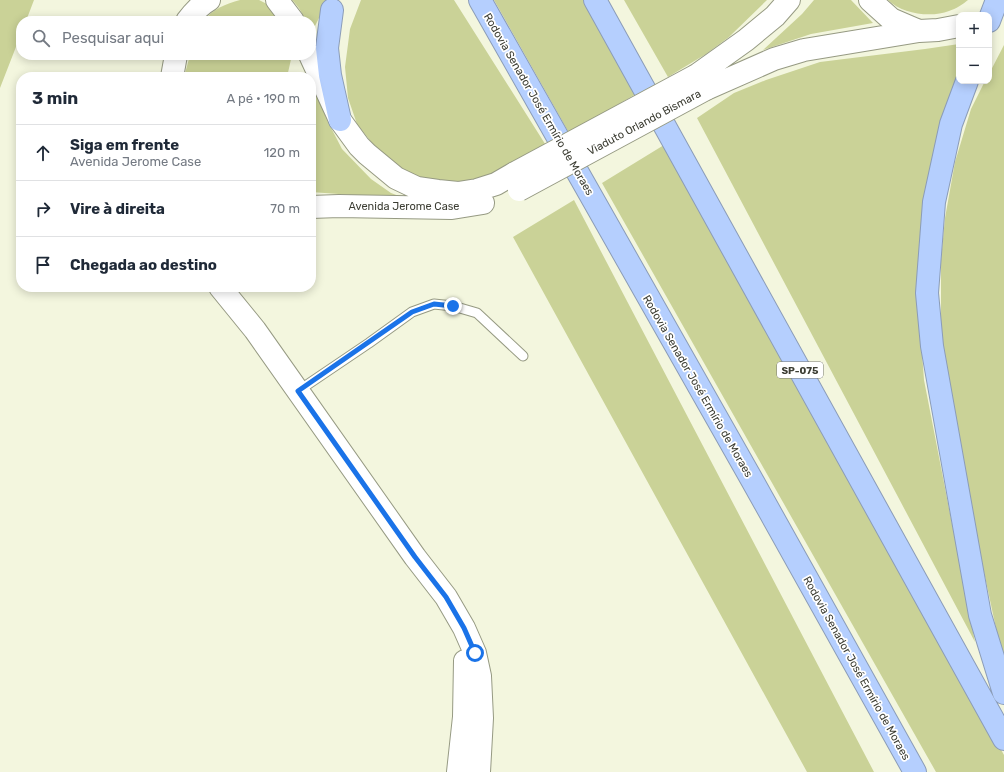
<!DOCTYPE html>
<html lang="pt">
<meta charset="utf-8">
<style>
:root{--surface:#fff;--page:#f6f6f7;--text:#1f2937;--muted:#747a83;--line:#e0e1e3}
body{margin:0;font-family:Rubik,sans-serif;background:var(--page);color:var(--text)}
.controls{position:absolute;right:12px;top:12px;display:grid;overflow:hidden;border-radius:8px;box-shadow:0 2px 10px #0003}
.controls button{width:36px;height:36px;display:grid;place-items:center;padding:0;border:0;border-bottom:1px solid var(--line);background:var(--surface);color:var(--text);font:20px sans-serif}
.stop{position:absolute;width:12px;height:12px;margin:-9px;border:3px solid #1a73e8;border-radius:50%;background:#fff}
.stop.end{background:#1a73e8;border-color:#fff;box-shadow:0 1px 4px #0008}
.list{margin:0;padding:0;list-style:none}
h2{display:flex;justify-content:space-between;align-items:center;height:52px;margin:0;padding:0 16px;font-size:17px}
h2 small{font-size:13px;font-weight:400;color:var(--muted)}
.list li{display:grid;grid-template-columns:26px 1fr auto;gap:12px;align-items:center;box-sizing:border-box;height:56px;padding:0 16px;border-top:1px solid var(--line)}
.list b{display:block;font-size:15px;white-space:nowrap}
.list p{margin:0;font-size:13px;white-space:nowrap;color:var(--muted)}
.list em{font-size:13px;font-style:normal;color:var(--muted)}
.icon{flex:none;width:22px;height:22px;fill:none;stroke:currentColor;stroke-width:2;stroke-linecap:round;stroke-linejoin:round}
.map{position:relative;flex:none;width:1004px;height:772px;overflow:hidden}
.search{position:absolute;background:var(--surface);box-shadow:0 2px 10px #0003;left:16px;top:16px;width:300px;height:44px;display:flex;align-items:center;gap:10px;box-sizing:border-box;padding:0 14px;border-radius:16px;color:var(--muted);font-size:15px}
.panel{position:absolute;background:var(--surface);box-shadow:0 2px 10px #0003;left:16px;top:72px;width:300px;height:220px;border-radius:16px}
.map>svg:first-child{display:block}
.green{fill:#cad297}
.lines{fill:none;stroke-linecap:round;stroke-linejoin:round}
.lane-casing{stroke:#969a83;stroke-width:11}
.secondary-casing{stroke:#969a83;stroke-width:24}
.highway-casing{stroke:#8b9cb7;stroke-width:24}
.lane{stroke:#fff;stroke-width:9}
.secondary{stroke:#fff;stroke-width:22}
.highway{stroke:#b5cffe;stroke-width:22}
.secondary-bridge-casing{stroke:#969a83;stroke-width:24;stroke-linecap:butt}
.secondary-bridge{stroke:#fff;stroke-width:22}
.route{stroke:#1a73e8;stroke-width:5}
.labels{text-anchor:middle;stroke-width:3.5;stroke-linejoin:round;paint-order:stroke}
.shield{fill:#fff;stroke:#767770;stroke-width:1}
.shield-label{font-size:10px;font-weight:bold;fill:#3c3d33}
.street-label{font-size:11px;fill:#3c3d33;stroke:#fff}
</style>
<div class="map">
<svg width="1004" height="772" viewBox="0 0 1004 772">
<rect width="100%" height="100%" fill="#f3f6de"/>
<path class="green" d="M0 0H34L26 21H21V34L0 88Z
M240 0H259L273 7 286 21H204C212 9 226 4 240 0Z
M292 0H328L311 34V21H305C303 13 298 6 292 0Z
M361 0H454L547 147 502 173 457 185 430 181 402 170 376 148 357 124 348 98 345 67 350 29Z
M494 0H583L636 94 569 133Z
M624 0H767L729 37 706 54 668 77Z
M814 0H851L873 23 811 34 763 50 802 14Z
M888 0H968C963 4 956 9 949 11 931 18 902 14 888 0Z
M959 44V80L927 183 920 244 918 298 924 380 975 642 697 118 734 93 766 80 820 62 925 49Z
M1004 45V658L1000 647 984 572 947 381 941 329V260L945 218 955 162 971 109 985 81H989V74Z
M190 55H292L287 77H184Z
M315 82 326 118 342 149 371 179 391 193 407 199 311 192V94Z
M664 145 1004 755V772H936L602 183Z
M574 200 874 772H807L513 237Z"/>
<g class="lines">
<g class="lane-casing">
<path id="lane" d="M298 391 369 343 412 312 434 304 453 306 477 313 523 356"/>
</g>
<g class="secondary-casing">
<path id="secondary" d="M277 0 293 21
M870 0 891 19 919 31 938 30 959 26
M187 21C193 13 200 5 209 0
M310 55 340 120 359 146 367 154 396 178 417 188 438 191 458 193 477 190 496 184 515 173
M697 75 746 40 775 16 789 0
M172 77 176 55
M706 89 774 59 804 50 919 31
M311 207 339 206 452 208 483 203
M220 287 255 330 415 557 446 597 464 628 475 653 480 676 482 718 479 772
M458 772 464 717 465 661"/>
</g>
<g class="highway-casing">
<path id="highway" d="M480 0 752 480 915 772
M595 0 1004 739
M332 10 327 48 330 75 340 120
M989 21 997 0
M967 81 951 124 934 202 927 293 932 346 980 615 1004 693"/>
</g>
<use href="#lane" class="lane"/>
<use href="#secondary" class="secondary"/>
<use href="#highway" class="highway"/>
<g class="secondary-bridge-casing">
<path id="secondary-bridge" d="M515 173 697 75
M519 190 706 89"/>
</g>
<use href="#secondary-bridge" class="secondary-bridge"/>
</g>
<g class="lines">
<path class="route" d="M453 306 434 304 412 312 298 391 415 557 446 597 464 628 475 653"/>
</g>
<g class="labels">
<rect class="shield" x="777" y="362" width="46" height="16" rx="3"/>
<g class="shield-label">
<text x="800" y="374">SP-075</text>
</g>
<g class="street-label">
<text transform="translate(539 104) rotate(60)" y="4">Rodovia Senador José Ermírio de Moraes</text>
<text transform="translate(644 122) rotate(-28)" y="4">Viaduto Orlando Bismara</text>
<text x="404" y="210">Avenida Jerome Case</text>
<text transform="translate(698 386) rotate(60)" y="4">Rodovia Senador José Ermírio de Moraes</text>
<text transform="translate(857 668) rotate(61)" y="4">Rodovia Senador José Ermírio de Moraes</text>
</g>
</g>
</svg>
<div class="controls">
<button>+</button>
<button>−</button>
</div>
<div class="stop" style="left:475px;top:653px"></div>
<div class="stop end" style="left:453px;top:306px"></div>
<div class="search"><svg class="icon" aria-label="search" viewBox="0 0 24 24"><circle cx="10" cy="10" r="6"/><path d="M15 15l6 6"/></svg>Pesquisar aqui</div>
<section class="panel">
<h2>3 min<small>A pé · 190 m</small></h2>
<ul class="list">
<li><svg class="icon" aria-label="ahead" viewBox="0 0 24 24"><path d="M12 20V5M6 11l6-6 6 6"/></svg><div><b>Siga em frente</b><p>Avenida Jerome Case</p></div><em>120 m</em></li>
<li><svg class="icon" aria-label="right" viewBox="0 0 24 24"><path d="M7 20v-9h11M14 6l5 5-5 5"/></svg><div><b>Vire à direita</b></div><em>70 m</em></li>
<li><svg class="icon" aria-label="arrive" viewBox="0 0 24 24"><path d="M6 21V4h12l-3 4 3 4H6"/></svg><div><b>Chegada ao destino</b></div></li>
</ul>
</section>
</div>
